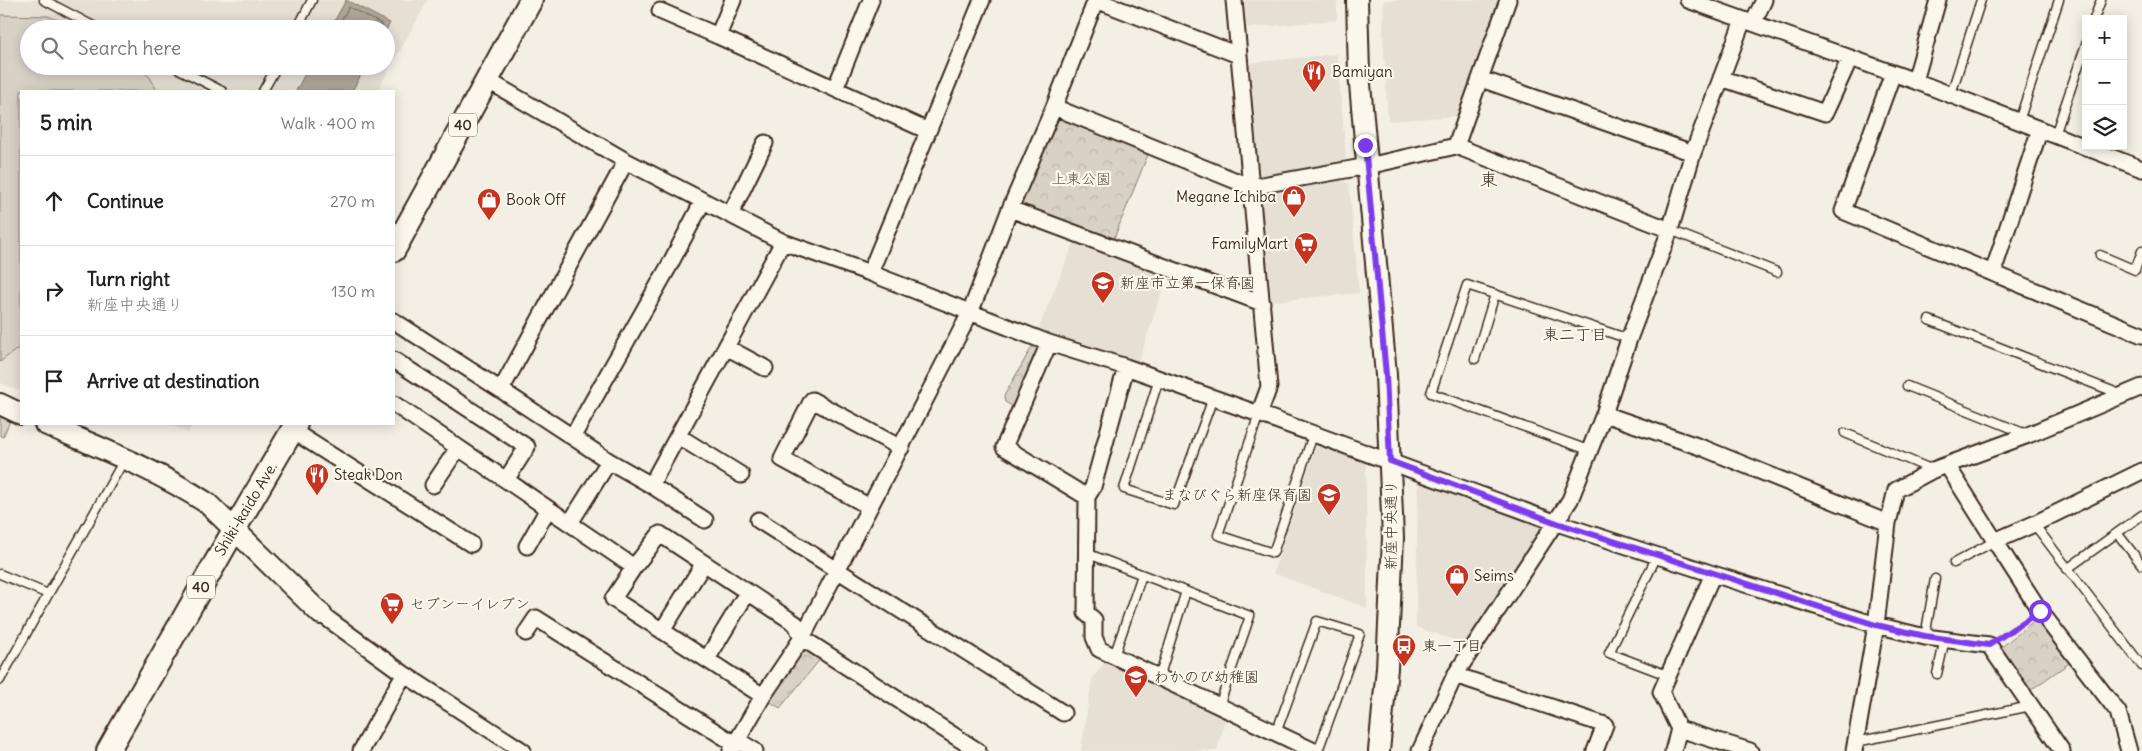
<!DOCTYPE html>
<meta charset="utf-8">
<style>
:root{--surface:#fff;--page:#f2f2f2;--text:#222;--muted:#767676;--line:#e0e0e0}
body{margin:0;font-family:Delius,"Klee One",sans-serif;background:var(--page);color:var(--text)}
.controls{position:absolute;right:15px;top:15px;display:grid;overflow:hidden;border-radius:0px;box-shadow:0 2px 12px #0003}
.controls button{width:45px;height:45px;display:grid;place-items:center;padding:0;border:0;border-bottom:1px solid var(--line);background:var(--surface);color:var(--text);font:25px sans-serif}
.stop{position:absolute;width:15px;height:15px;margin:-11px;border:4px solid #7c3aed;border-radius:50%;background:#fff}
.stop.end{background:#7c3aed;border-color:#fff;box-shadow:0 1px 5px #0008}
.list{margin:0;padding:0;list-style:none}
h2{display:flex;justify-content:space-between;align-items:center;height:65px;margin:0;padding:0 20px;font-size:21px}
h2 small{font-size:16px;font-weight:400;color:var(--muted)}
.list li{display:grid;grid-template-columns:32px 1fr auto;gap:15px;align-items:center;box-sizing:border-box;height:90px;padding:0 20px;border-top:1px solid var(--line)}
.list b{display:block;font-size:19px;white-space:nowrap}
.list p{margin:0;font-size:16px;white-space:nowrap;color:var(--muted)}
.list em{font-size:16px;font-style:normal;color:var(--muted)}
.icon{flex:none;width:28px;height:28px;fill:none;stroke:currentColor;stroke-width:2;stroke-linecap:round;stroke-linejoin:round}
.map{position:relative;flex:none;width:2142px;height:751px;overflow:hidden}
.search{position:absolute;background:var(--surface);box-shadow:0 2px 12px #0003;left:20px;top:20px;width:375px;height:55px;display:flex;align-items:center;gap:12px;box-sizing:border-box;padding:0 18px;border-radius:28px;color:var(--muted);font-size:19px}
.panel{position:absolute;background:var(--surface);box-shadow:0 2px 12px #0003;left:20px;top:90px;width:375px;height:335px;border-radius:0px}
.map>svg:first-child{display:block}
.built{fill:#e5dfd4;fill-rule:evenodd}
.park{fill:url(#park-crowns);stroke:#8a7e72}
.pitch{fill:#d8d1c6;stroke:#8a7e72}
.water{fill:#afa69a;stroke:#817468}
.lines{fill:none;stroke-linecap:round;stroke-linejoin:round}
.shore{stroke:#695c50;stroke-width:1}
.lane-casing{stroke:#3b2a1e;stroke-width:11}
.street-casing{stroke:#3b2a1e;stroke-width:19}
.secondary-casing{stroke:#3b2a1e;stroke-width:24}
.primary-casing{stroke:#3b2a1e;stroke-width:26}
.path{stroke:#3b2a1e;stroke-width:3;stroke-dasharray:5 4;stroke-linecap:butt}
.lane{stroke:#fbf7ec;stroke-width:8}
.street{stroke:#fbf7ec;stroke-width:15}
.secondary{stroke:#fbf7ec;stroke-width:20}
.primary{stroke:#fbf7ec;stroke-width:22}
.route{stroke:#7c3aed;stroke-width:6}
.labels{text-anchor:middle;stroke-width:4.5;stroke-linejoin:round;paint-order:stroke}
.shield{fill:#fbf7ec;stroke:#75685c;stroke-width:1}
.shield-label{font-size:14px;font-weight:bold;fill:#3b2a1e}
.poi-label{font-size:15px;fill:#3b2a1e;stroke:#fbf7ec;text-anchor:start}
.park-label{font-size:15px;fill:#625448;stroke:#fbf7ec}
.street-label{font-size:15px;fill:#3b2a1e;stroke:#fbf7ec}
.neighbourhood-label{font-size:16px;fill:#3b2a1e;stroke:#fbf7ec}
.quarter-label{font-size:18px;fill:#3b2a1e;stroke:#fbf7ec}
</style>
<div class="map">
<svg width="2142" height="751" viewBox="0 0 2142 751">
<defs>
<pattern id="park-crowns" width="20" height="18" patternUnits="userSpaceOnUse" patternTransform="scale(1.25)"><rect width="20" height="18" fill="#d8d1c6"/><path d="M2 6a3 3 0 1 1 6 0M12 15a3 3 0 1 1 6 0" fill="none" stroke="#bab4aa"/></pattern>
</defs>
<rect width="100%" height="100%" fill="#f3efe4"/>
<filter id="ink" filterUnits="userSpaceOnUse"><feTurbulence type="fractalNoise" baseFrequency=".02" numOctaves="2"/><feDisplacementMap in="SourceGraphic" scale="10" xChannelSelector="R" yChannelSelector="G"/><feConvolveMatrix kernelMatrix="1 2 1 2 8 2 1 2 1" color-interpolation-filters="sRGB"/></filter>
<g filter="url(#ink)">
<path class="built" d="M0 0H428L377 91H21V391L0 383ZM29 29H386V66H29Z
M1244 0H1337V20L1247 28Z
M1384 0H1503L1459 116 1388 121 1383 34Z
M1337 54 1346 158 1340 163 1265 180 1260 175 1250 63Z
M1342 180 1349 184 1359 293 1272 301 1262 202 1266 195Z
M1074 242 1166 278 1138 364 1038 330Z
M170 424H193L188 433Z
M1317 444 1366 460 1367 608 1273 573Z
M1418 478 1540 521 1545 528 1502 587 1469 645 1416 627Z
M1106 661 1135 677 1226 716 1217 751H1081L1092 679Z"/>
<path class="park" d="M1054 107 1151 147 1110 248 1010 209Z
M1033 345 1037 347V357L1014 407 1005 402 1004 396Z
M0 417 10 421 3 437 0 436Z
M2040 616 2072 661 2028 692 1999 649Z
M812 650 822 657 780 708 769 701 799 652Z"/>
<path class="pitch" d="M0 15 48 16 78 29H29V66H136L150 77 157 91H21V346L0 362Z"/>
<path class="water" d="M346 0 390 23 386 30 330 29Z
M309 66H366L352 91H296Z"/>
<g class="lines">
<path class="shore" d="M336 29 349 7 381 24V29"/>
<g class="lane-casing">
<path id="lane" d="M44 0 99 29
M2094 19 2101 0
M297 29 312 0
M173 66 222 91
M263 91 277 66
M1951 94 1981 0
M2019 121 2059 0
M2055 135 2086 44
M1670 230 1777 272
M2100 255 2135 270 2142 251
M1929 320 2120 394
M1475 359 1495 294
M1159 379 1124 489 1174 505 1213 398
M1907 386 2026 434
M1259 414 1218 535 1273 553 1314 432
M1845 433 1933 470
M1588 450 1431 393 1467 285 1629 339
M2034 524 2142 666
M2117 533 2142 565
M1086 553 1250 616 1219 706
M1657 556 1609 653 1667 675
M1954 563 1995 541
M2067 569 2142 515
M0 574 48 594
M1925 637 1935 579
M1114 656 1142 575
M1937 674 1945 639
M1159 678 1186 591
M0 680 124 460
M1276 733 1317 621 1360 634 1318 751
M1856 742 2031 706"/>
</g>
<g class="street-casing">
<path id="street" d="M733 0 718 36 928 131
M1096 0 1238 55
M1234 0 1269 387 1259 414 1557 523 1713 574 1876 625 1925 637 1989 645 2062 751
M1688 0 1915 81 2142 169
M660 11 718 36
M1753 23 1764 0
M1893 73 1843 211 2142 335
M1721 78 1825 113 1850 58
M1481 79 1693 153
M487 80 626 161 783 242 870 273 1049 343 1126 367 1259 414
M1915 81 1938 0
M835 89 871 0
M1054 107 1251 187 1368 166 1456 146 1508 0
M1456 146 1670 230
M1010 209 1262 303
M730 215 765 143
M1993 272 2040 129
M870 273 982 0
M394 321 501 390
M1049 343 1004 447 1087 497 1086 613 1094 620V637L1099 649 1314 751
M726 347 765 368
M394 360 527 447 506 480
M394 404 634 567 613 599 763 696
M1604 414 1703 448 1888 523
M293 431 471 544
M573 436 669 266 703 201
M678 436 741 475
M609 461 501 390 626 161
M1947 465 1995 541
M433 485 458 448
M651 485 705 520
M1087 497 1093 487 1126 367
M870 507 782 459 812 400 901 448
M758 520 1063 713
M570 523 609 461 651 485 783 242
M527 546 548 509
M634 567 660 534 796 624 802 638 978 751
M321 614 404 674 523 751
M662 631 704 563
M526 633 536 618 735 744
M707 659 747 593
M1455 675 1605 725 1595 751
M1679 729 1661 692 1713 574
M737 740 755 751
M361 751 404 674
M731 751 763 696 802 638 970 313 1010 209 1054 107 1096 0
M1420 751 1455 675 1570 500 1604 414 1629 339 1670 230 1693 153 1743 20
M1673 751 1679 729 1750 751
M1854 751 1876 625 1888 523 1896 490 1933 470 2028 435 2142 387
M2129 751 2118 712 2040 611 1995 541 2034 524 2142 471"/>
</g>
<g class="secondary-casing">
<path id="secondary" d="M1357 0 1359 73 1386 375 1393 538 1387 668 1379 751
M0 404 21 414
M45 424C100 448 157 470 207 503L321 614"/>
</g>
<g class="primary-casing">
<path id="primary" d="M394 250 531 0
M108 751 234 530 296 424"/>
</g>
<path class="path" d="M2002 636 2028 619"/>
<use href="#lane" class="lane"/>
<use href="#street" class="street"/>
<use href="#secondary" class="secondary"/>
<use href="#primary" class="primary"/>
</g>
</g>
<g class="lines" filter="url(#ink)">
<path class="route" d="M1365 145 1386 375 1390 461 1557 523 1876 625 1925 636 1989 645 2040 611"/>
</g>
<defs>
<g id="restaurant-pin" transform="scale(1.25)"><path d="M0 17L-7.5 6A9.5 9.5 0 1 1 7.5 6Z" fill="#c8321e" stroke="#fbf7ec"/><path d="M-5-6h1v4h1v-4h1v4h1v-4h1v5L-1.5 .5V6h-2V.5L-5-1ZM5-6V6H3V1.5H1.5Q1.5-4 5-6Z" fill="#fff"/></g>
<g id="shop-pin" transform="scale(1.25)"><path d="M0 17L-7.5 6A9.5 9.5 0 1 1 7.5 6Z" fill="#c8321e" stroke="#fbf7ec"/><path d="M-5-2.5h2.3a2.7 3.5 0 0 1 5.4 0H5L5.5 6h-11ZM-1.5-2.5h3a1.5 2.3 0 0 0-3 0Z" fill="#fff"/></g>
<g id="supermarket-pin" transform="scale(1.25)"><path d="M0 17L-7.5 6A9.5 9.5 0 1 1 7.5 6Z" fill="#c8321e" stroke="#fbf7ec"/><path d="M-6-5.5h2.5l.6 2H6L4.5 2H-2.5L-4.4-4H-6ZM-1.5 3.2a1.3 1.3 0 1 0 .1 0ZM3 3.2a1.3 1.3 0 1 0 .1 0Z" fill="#fff"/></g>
<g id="school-pin" transform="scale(1.25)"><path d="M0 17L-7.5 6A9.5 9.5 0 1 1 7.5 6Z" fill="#c8321e" stroke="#fbf7ec"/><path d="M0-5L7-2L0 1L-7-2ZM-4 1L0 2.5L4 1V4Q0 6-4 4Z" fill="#fff"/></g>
<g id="bus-pin" transform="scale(1.25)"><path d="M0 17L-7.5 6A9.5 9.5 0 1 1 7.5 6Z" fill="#c8321e" stroke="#fbf7ec"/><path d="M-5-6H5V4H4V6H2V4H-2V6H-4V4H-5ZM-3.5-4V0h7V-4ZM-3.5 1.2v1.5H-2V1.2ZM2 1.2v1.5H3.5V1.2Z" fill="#fff"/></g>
</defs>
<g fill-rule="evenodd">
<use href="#restaurant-pin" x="1314" y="72"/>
<use href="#shop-pin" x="1294" y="197"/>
<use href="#shop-pin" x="489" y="200"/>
<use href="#supermarket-pin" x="1306" y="244"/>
<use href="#school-pin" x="1103" y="283"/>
<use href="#restaurant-pin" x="317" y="475"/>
<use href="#school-pin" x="1329" y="495"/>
<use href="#shop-pin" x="1457" y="576"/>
<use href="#supermarket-pin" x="392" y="604"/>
<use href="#bus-pin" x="1404" y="646"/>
<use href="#school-pin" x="1136" y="677"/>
</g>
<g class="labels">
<g class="shield">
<rect x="449" y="113.5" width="28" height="23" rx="4"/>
<rect x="187" y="575.5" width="28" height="23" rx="4"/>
</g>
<g class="shield-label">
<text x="463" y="130">40</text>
<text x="201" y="592">40</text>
</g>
<g class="poi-label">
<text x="1332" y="77">Bamiyan</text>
<text x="1276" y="202" text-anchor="end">Megane Ichiba</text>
<text x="506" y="205">Book Off</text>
<text x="1288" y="249" text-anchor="end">FamilyMart</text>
<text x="1120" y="288">新座市立第一保育園</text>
<text x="334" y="480">Steak Don</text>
<text x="1312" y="500" text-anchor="end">まなびぐら新座保育園</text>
<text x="1474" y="581">Seims</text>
<text x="410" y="609">セブン－イレブン</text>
<text x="1422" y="651">東一丁目</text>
<text x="1154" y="682">わかのび幼稚園</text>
</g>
<g class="park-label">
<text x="1081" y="184">上東公園</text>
</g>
<g class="street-label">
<text transform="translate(246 509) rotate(-59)" y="5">Shiki-kaido Ave.</text>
<text transform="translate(1391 525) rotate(-90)" y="5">新座中央通り</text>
</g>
<g class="neighbourhood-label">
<text x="1575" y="340">東二丁目</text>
</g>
<g class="quarter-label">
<text x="1489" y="186">東</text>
</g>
</g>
</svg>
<div class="controls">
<button>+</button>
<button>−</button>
<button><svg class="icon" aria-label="layers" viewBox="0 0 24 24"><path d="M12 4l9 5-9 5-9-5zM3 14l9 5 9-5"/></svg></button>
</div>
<div class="stop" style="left:2040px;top:611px"></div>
<div class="stop end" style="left:1365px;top:145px"></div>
<div class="search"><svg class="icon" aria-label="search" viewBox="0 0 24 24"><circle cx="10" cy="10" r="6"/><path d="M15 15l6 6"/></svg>Search here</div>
<section class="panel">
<h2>5 min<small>Walk · 400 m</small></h2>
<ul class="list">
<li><svg class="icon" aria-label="ahead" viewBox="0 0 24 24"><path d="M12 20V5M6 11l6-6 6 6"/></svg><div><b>Continue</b></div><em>270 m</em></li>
<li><svg class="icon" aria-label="right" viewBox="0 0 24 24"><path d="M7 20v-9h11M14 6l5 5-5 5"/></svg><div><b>Turn right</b><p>新座中央通り</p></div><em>130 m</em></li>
<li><svg class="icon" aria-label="arrive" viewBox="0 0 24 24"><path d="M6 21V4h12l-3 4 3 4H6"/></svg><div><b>Arrive at destination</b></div></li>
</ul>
</section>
</div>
